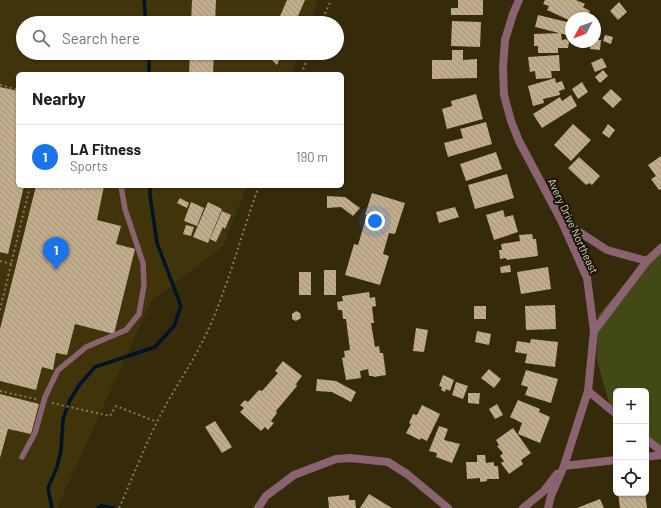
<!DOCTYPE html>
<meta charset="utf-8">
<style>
:root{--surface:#fff;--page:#f6f6f6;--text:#202124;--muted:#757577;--line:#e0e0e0;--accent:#1a73e8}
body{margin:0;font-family:Barlow,sans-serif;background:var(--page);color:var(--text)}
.controls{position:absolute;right:12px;bottom:12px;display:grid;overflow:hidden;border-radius:6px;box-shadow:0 1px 3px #0004}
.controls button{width:36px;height:36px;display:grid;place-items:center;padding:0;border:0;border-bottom:1px solid var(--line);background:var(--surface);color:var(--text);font:20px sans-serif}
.compass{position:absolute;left:565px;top:12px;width:36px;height:36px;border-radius:50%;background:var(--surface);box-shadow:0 1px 3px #0004;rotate:229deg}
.you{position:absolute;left:375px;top:221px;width:14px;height:14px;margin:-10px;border:3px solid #fff;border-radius:50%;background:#1a73e8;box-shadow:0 0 0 6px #1a73e833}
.badge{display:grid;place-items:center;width:26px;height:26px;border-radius:50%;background:var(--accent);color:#fff;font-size:13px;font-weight:700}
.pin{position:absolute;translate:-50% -33px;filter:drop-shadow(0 1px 2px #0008)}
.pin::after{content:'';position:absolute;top:21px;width:14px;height:12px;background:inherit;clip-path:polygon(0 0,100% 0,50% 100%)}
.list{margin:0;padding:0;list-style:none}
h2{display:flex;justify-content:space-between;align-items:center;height:52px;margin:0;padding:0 16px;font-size:17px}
h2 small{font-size:13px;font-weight:400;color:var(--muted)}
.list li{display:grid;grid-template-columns:26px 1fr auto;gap:12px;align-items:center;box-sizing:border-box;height:64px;padding:0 16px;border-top:1px solid var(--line)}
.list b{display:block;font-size:15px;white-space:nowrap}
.list p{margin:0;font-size:13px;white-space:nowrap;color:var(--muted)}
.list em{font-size:13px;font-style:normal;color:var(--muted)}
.icon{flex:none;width:22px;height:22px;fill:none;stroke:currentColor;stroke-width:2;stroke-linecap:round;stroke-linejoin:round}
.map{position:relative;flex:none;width:661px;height:508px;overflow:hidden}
.search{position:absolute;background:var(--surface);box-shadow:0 1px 3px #0004;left:16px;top:16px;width:328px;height:44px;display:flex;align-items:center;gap:10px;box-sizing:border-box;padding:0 14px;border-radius:22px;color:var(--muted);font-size:15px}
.panel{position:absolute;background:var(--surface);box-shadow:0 1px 3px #0004;left:16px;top:72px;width:328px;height:116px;border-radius:6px}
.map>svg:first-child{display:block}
.built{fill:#41340a}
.park{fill:#434916}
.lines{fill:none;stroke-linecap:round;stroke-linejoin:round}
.stream{stroke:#011327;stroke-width:3.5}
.building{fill:url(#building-back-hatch)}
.path{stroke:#847b61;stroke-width:2;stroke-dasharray:2 3;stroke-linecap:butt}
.service{stroke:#8b626f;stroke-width:5.5}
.minor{stroke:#8b626f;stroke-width:8}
.labels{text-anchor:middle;stroke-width:4;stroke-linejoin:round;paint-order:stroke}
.street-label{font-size:11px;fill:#ddd6c4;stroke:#191407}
</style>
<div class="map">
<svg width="661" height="508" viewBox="0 0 661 508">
<defs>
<pattern id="building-back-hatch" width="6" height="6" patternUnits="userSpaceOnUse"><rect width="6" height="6" fill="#c1ac8c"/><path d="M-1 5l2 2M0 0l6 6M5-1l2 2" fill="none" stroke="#a19178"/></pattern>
</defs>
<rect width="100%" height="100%" fill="#352a0a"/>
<path class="built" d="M0 0H318L310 23H23V53H299L291 74H18V186H247L223 246 151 302 57 508H0Z"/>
<path class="park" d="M661 243V454L646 441V391H616V412L610 406 597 360 598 315Z"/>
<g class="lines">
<path class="stream" d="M144 0 146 23
M149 74V53
M52 508 48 488 57 467 61 450 63 419 70 400 80 384 95 367 155 347 174 326 181 306 157 243 150 196V186
M98 508 101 506 113 508"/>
</g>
<path class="building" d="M192 0H216L215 23H191Z
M287 0H305L295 23H277Z
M458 0H483V15H451V8H458Z
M545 0H576L585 4 583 7 590 11 588 17 581 14 579 18H571V21L547 10 549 6 543 4Z
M619 2 627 12 618 20 610 11Z
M538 15 567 22V24L571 25V36L535 27Z
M452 21 481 22 480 47 451 46Z
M561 33 562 40 566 39 569 42 568 48H558V53H538V46H534V34Z
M605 35 613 37 611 44 603 41Z
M595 40H601L600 50 590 49 591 42H595Z
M452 50H463V60L477 59V78L432 79V60H452Z
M190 53H214L213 74H189Z
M265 53H282L277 65Z
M559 55 560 71H551L552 78 536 79 535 71 530 72 528 57Z
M602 58 607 67 595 72 591 63Z
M603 70 608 76 600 83 595 77Z
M555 78 556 83 562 81 565 89 559 91 560 95 543 99 544 103 533 106 528 86Z
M582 82 588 92 578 99 572 89Z
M0 87 18 91V186H24L8 254 0 252Z
M611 89 622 99 613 108 602 98Z
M476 94 483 119 447 129 442 109 452 106 451 101Z
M571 95 577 106 542 128 533 114 560 97 562 101Z
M486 122 492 144 448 157 444 143 463 138 460 129Z
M573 124 591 140 571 161 554 145Z
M608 124 615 130 609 138 602 133Z
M496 152 502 169 466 181 460 164Z
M661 156V189L659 190 651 179 656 176 648 165Z
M579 157 600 176 592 185 589 183 586 185 568 168Z
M507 174 514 198 475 209 468 185Z
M36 186H104L97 220 121 226 116 244 135 249 114 334 75 324 67 355 56 353 53 370 42 367 36 390 0 381V329Z
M372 193 405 203 395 234 389 233 383 254 389 256 380 285 345 275 354 244 358 245 367 215H365Z
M327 196 345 197 360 208 353 216 341 207 327 208Z
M180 198 189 203 187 208 177 203Z
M191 202 204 208 197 226 184 221Z
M208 202 222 209 208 243 193 237Z
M455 207 459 217 439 223 436 212Z
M503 210 505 217 513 215 518 232 494 240 486 215Z
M222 211 231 215 225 229 223 227 216 242 210 239Z
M186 225 194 227 191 236 183 234Z
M532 234 533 239H536L538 256 507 260 506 258 500 259 499 250H502L501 244 520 241 519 235Z
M510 265 511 272 501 273 500 267Z
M548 267 551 289 521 294 517 272Z
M324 270H336V295H324Z
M299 272H311V295H299Z
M369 292 370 298 375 297 376 306 372 307 374 323H371L375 347 379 346 380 353H383L386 375 374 377 373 376H369L368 369 360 371 361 378 346 380 342 358 345 357 344 351 350 350 346 319H343L342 310H338L337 302 343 301 342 296Z
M555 305 556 329 526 330 525 306Z
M474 306H486V319H474Z
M296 311 300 313 301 318 296 321 292 319V314Z
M416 328 428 330 424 352 413 351Z
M477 331 491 334 489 345 475 342Z
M531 339 558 342 555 367 525 363 527 354 515 352 517 341 530 343Z
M283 361 302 376 296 384 297 386 276 411 277 413 271 421 274 423 268 430 265 427 261 431 240 412 244 408 240 405 245 400 248 402 259 390 262 391 278 373 275 371Z
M489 369 501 379 494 388 481 378Z
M526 370 558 379 551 403 525 395 528 387 521 385Z
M443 375 454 380 450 391 446 389 445 392 441 390 442 387 439 386Z
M317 379 336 381 356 392 351 402 332 392 316 391Z
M456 382 468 386 463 399 452 395Z
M468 393H480L479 404 468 403Z
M0 394 39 404 31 434 8 429 0 458Z
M518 400 540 409 539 412 550 417 540 443 518 434 522 423 510 417Z
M497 404 503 415 495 419 489 409Z
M422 405 440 414 427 441 421 438 420 440 406 433 411 424 409 423 413 414 417 415Z
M215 421 232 447 222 453 205 427Z
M439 426 448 429 444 440 460 444 452 463 436 457 437 453 429 451Z
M513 428 531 453 521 460 523 464 509 474 501 463 504 461 500 456 503 453 497 446 499 445 496 440Z
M477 455H485L486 463 494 462V466H498L499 479H487V481L480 482V478L467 479 466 462H477Z
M618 493H645L647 508H620Z
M369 494 392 508H360Z
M349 495V500H355L356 508H329L328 497Z
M600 499 604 508H577Z"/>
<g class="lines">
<path class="path" d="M321 23 331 0
M301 74 310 53
M0 85 18 90
M0 261 12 264
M0 310 30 186
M0 391 36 399
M52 403 110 416 116 406 157 422
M119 508C132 479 143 450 157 422 172 391 193 363 207 332 229 285 241 234 259 186"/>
<path class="service" d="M22 457 35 433 45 397 58 370 86 347 126 330 139 314 144 285 143 263 125 209 121 186"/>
<path class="minor" d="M519 0 513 14 505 40 503 68 504 95 511 121 519 141 561 220 587 278 594 331 588 391 564 466 551 496 548 508
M561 220 607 250 647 261
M594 331 647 261 661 248
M588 391 616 414
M646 439 661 451
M646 457 661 455
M564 466 616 460
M258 508 266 496 294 475 336 459 350 458 388 462 407 474 448 508
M523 508 544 491 557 474"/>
</g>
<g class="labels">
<g class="street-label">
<text transform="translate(573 226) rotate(65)" y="4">Avery Drive Northeast</text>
</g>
</g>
</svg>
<div class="controls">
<button>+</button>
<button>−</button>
<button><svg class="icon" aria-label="locate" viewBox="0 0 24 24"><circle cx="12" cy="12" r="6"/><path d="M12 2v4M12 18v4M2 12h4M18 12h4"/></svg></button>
</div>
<svg class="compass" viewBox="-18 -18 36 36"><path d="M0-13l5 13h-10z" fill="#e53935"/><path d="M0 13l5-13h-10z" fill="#757577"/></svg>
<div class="you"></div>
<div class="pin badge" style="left:56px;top:270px">1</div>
<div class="search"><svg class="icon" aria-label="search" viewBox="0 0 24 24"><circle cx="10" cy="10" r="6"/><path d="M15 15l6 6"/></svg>Search here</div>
<section class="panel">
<h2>Nearby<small></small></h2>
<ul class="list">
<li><span class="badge">1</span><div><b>LA Fitness</b><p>Sports</p></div><em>190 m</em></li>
</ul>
</section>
</div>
